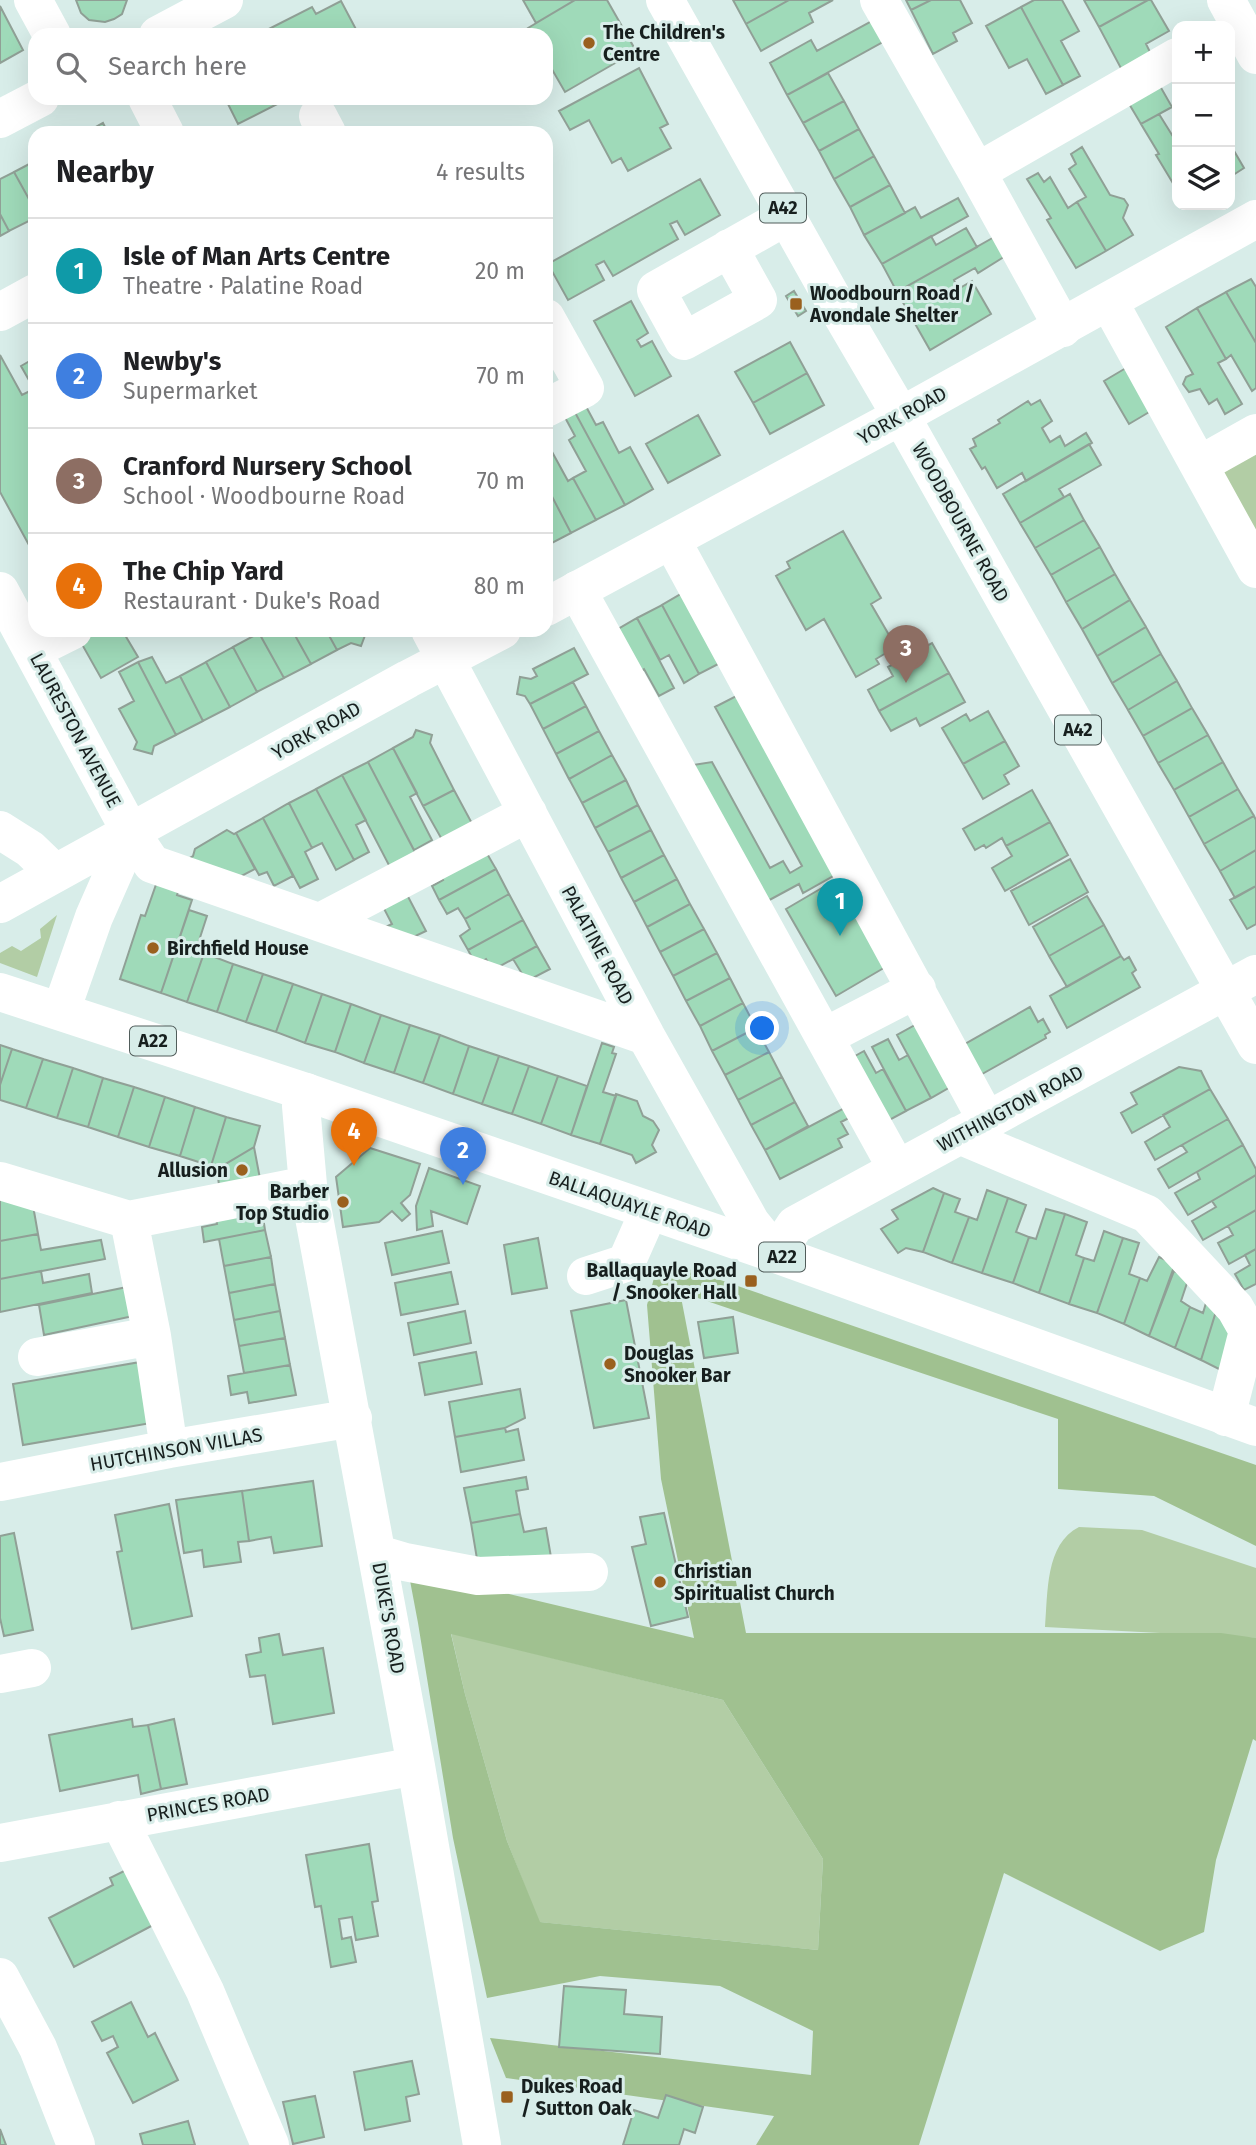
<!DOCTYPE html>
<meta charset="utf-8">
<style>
:root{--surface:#fff;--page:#f6f6f6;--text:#202124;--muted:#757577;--line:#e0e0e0;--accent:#9a601e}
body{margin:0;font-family:"Fira Sans",sans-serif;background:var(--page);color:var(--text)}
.controls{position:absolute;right:21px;top:21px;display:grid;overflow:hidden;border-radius:14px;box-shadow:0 7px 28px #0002}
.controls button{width:63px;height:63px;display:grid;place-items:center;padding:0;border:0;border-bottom:2px solid var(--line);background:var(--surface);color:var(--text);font:35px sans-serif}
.you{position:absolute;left:763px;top:1029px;width:24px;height:24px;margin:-18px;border:5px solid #fff;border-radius:50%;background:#1a73e8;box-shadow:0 0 0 10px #1a73e833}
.badge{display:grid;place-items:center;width:46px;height:46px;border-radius:50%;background:var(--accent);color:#fff;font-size:23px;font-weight:700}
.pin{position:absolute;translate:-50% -58px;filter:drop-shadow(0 2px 4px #0008)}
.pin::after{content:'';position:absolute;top:37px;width:24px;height:21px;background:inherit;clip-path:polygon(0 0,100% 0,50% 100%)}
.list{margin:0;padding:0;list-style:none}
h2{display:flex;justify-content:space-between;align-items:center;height:91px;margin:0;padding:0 28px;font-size:30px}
h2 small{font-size:23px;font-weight:400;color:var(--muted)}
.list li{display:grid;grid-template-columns:46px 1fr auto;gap:21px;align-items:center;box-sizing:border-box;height:105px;padding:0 28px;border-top:2px solid var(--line)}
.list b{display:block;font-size:26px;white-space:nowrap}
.list p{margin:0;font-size:23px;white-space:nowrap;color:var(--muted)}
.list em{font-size:23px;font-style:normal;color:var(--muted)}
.icon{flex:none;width:38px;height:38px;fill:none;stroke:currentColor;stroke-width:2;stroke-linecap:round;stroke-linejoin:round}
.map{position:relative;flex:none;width:1256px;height:2145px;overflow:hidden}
.search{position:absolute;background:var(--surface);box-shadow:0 7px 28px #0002;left:28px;top:28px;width:525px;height:77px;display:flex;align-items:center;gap:18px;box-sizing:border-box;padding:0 24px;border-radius:21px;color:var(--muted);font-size:26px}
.panel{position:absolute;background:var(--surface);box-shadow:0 7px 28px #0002;left:28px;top:126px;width:525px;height:511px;border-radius:21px}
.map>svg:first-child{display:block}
.green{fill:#b2cda5}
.forest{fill:#a0c190;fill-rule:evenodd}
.building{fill:#9fdab9;stroke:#90a096;stroke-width:2}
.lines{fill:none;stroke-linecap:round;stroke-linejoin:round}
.minor{stroke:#fff;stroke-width:38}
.major{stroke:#fff;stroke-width:38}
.poi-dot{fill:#9a601e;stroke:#d8ede9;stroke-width:2.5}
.labels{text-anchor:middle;stroke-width:6;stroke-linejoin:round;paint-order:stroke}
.shield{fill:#d8ede9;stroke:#515d5b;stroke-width:2}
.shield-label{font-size:18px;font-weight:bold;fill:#171f1e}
.poi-label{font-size:19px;font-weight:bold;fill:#171f1e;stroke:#d8ede9;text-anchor:start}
.street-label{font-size:19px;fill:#171f1e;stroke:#d8ede9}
</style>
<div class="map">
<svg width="1256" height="2145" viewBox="0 0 1256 2145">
<rect width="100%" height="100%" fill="#d8ede9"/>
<path class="green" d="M1256 444V545L1221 480 1225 462Z
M57 915 37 977 0 963V953L12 946 21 951 41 938 40 929Z
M1079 1527 1142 1530 1256 1568V1638L1045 1627C1048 1593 1045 1544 1079 1527Z
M451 1633 723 1700 823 1859 818 1950 539 1922 507 1841 465 1694Z"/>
<path class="forest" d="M674 1264 1256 1465V1546L1154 1496 1058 1489V1419L680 1292 746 1633H1221L1256 1638V1741L1253 1739 1216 1860 1204 1932 1160 1951 1004 1873 919 2145H756L774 2116 506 2078 490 2038 811 2075 813 2031 720 1986 600 1976 487 1998 453 1838 418 1623 408 1570 694 1638 661 1479 647 1305 656 1270ZM451 1634 723 1700 823 1859 818 1950 540 1922 507 1841 465 1694Z"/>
<path class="building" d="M76 0H127L122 14 114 19 105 22 89 20 81 13Z
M523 0H575L536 23Z
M575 0H607L636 51 565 92 546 59V35H532L528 28Z
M733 0H789L746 24Z
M789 0H833L809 13 813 22 761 51 746 24Z
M906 0H931L911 10Z
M931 0H960L972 23 953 33 957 41 933 54 911 10Z
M1034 0H1062L1079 31 1061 41 1080 76 1063 85 1021 7Z
M1084 0H1148L1099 27Z
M1148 0H1151L1169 31 1146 44 1153 58 1124 74 1099 27Z
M341 1 359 35H257L312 7 316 14Z
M0 6 23 50 0 63Z
M1021 7 1063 85 1046 94 1027 59 1009 68 986 26Z
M879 17 890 38 787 95 770 63 811 40 817 51Z
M639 68 668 124 660 128 671 148 628 171 621 158 612 163 589 120 570 130 559 111Z
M828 73 844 101 803 123 787 95Z
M1156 79 1172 107 1141 124 1125 97Z
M225 98H289L238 124Z
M844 101 859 129 819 151 803 123Z
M1159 114 1177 143V190L1156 155 1159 154 1141 124Z
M103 123 108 133H85Z
M859 129 874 156 834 179 819 151Z
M1230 144 1244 168 1230 177Z
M1082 147 1110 195 1124 199 1128 205 1123 218 1133 235 1106 251 1077 202 1086 197 1069 169 1076 164 1071 154Z
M874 156 890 185 850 207 834 179Z
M35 161V210L14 172Z
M14 172 35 210V218L9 231 0 214V179Z
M1038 173 1044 182 1050 177 1068 208 1077 202 1106 251 1076 268 1047 220 1051 218 1027 179Z
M700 179 720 215 685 235 677 221 670 224 678 239 613 276 604 261 596 265 604 280 568 300 548 264Z
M890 185 905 213 864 235 850 207Z
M958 198 968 216 882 264 864 235 915 207 921 218Z
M0 214 9 231 0 236Z
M966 228 977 247 897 292 882 264 931 236 936 245Z
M996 236 1007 255 978 273 975 268 954 280 958 289 972 281 991 314 930 350 897 292Z
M1251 279 1256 287V343L1226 292Z
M794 291 806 311 798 316 786 296Z
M1226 292 1256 343V388L1252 391 1231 355 1226 359 1197 308Z
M631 301 648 333 637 340 641 347 652 341 671 376 635 396 594 321Z
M1197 308 1226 359 1218 363 1242 404 1225 414 1217 399 1209 404 1200 389 1189 392 1183 384 1186 377 1193 374 1166 327Z
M790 342 807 373 753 403 735 372Z
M0 355 22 395 34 389 21 366 35 358V556L0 492Z
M1131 365 1156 408 1129 424 1104 381Z
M807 373 824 405 770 434 753 403Z
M582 399 596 425 603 422 619 453 630 447 653 489 625 505 571 405Z
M1040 400 1052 421 1042 428 1050 442 1060 436 1065 446 1086 433 1092 443 1026 481 1022 473 997 488 985 467 982 469 970 449 976 446 973 439 1000 423 998 420 1028 401 1031 405Z
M571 405 625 505 596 520 573 478 586 471 569 440 575 436 561 410Z
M698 415 720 455 668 483 646 444Z
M1089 444 1101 465 1059 489 1064 497 1020 523 1003 494Z
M551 450 568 481 573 478 596 520 571 533 546 485V453Z
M546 485 571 533 550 544 546 537Z
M1070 494 1084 520 1035 548 1020 523Z
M1084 520 1100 547 1051 575 1035 548Z
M843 531 881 598 871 604 896 647 876 659 879 664 856 677 824 619 806 630 776 576 790 568 787 562Z
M1100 547 1115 574 1066 602 1051 575Z
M1115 574 1130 600 1082 629 1066 602Z
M686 591 724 661 699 674 662 605Z
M1130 600 1146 627 1097 656 1082 629Z
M662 605 699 674 684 683 669 655 660 660 637 618Z
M637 618 674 688 659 696 644 669 635 674 613 632Z
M1146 627 1161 654 1112 683 1097 656Z
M95 630H122L138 657 101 678 79 639Z
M264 630H292L311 664 284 678 259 633Z
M292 630H326L337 650 311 664Z
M326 630H367L361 646 351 643 337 650Z
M259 633 284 678 257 692 233 647Z
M932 643 949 673 879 711 868 690 893 676 888 667Z
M233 647 257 692 230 707 206 662Z
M574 648 588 674 530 704 525 696 517 694 520 677 531 679 537 676 533 669Z
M1161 654 1177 681 1128 710 1112 683Z
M152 657 166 683 180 676 203 721 176 735 138 662Z
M138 662 176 735 154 746 152 754 134 749 137 742 119 709 134 701 119 672Z
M206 662 230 707 203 721 180 676Z
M949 673 965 702 920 726 916 718 891 731 879 711Z
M1177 681 1192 708 1143 736 1128 710Z
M573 682 586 706 543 729 530 704Z
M744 692 842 871 803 893 799 884 762 904 687 766 712 762 770 868 783 861 790 873 802 866 715 707Z
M586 706 599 731 556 754 543 729Z
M1192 708 1208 735 1158 763 1143 736Z
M988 711 1005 741 963 764 942 728 966 714 970 721Z
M416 730 432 735 430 743 454 790 423 806 393 748 413 737Z
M599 731 612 755 569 779 556 754Z
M1208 735 1223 762 1174 790 1158 763Z
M1005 741 1019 766 1004 775 1009 784 983 799 963 764Z
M393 748 417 793 410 797 432 840 414 850 368 762Z
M612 755 626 780 582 803 569 779Z
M368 762 418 858 392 871 342 775Z
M1223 762 1238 789 1189 817 1174 790Z
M342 775 366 820 356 825 369 852 354 860 316 789Z
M626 780 638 805 595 828 582 803Z
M316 789 354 860 336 870 322 843 312 848 289 803Z
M1238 789 1254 816 1204 844 1189 817Z
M454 790 475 829 445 845 423 806Z
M1032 790 1050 822 1006 846 1002 838 986 848 984 845 975 850 963 829Z
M289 803 312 848 305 852 318 879 300 888 263 818Z
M638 805 651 830 608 852 595 828Z
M1254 816 1256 820V850L1220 871 1204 844Z
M263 818 293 876 274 886 267 872 259 875 236 833Z
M1050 822 1068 855 1005 891 992 868 1012 856 1006 846Z
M227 830 234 834 236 833 255 869 230 882 186 860 193 856 195 849Z
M651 830 664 855 621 878 608 852Z
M482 845 496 869 439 900 432 886 443 880 437 870Z
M1256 850V886L1235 898 1220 871Z
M664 855 677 879 634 902 621 878Z
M1070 859 1088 892 1029 925 1011 891Z
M496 869 509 894 465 919 458 908 447 914 439 900Z
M844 875 894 962 836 996 786 909Z
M159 876 181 883 177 895 192 900 161 993 120 979 141 915 145 916Z
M677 879 690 904 647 927 634 902Z
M1256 886V924L1247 929 1230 900Z
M403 887 426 931 405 941 377 931 392 924 379 899Z
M509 894 523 920 468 950 460 936 470 929 465 919Z
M1087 896 1104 925 1049 956 1033 927Z
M690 904 704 929 660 952 647 927Z
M189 910 207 916 196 950 204 953 187 1002 161 993Z
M523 920 537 946 493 970 486 959 476 965 468 950Z
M1104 925 1121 956 1067 987 1049 956Z
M704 929 717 953 673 976 660 952Z
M537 946 550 969 531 979 524 977 513 959Z
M204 953 233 964 217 1012 187 1002Z
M717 953 730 978 686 1001 673 976Z
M1121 956 1124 960 1129 957 1136 970 1132 973 1140 987 1067 1028 1050 996Z
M233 964 263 974 246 1022 217 1012Z
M263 974 293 984 276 1032 246 1022Z
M730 978 743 1003 700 1026 686 1001Z
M293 984 322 994 305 1043 276 1032Z
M322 994 351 1004 335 1052 305 1043Z
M743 1003 756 1028 712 1051 700 1026Z
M351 1004 381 1015 364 1063 335 1052Z
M1030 1007 1038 1022 1043 1019 1050 1032 1045 1035 1046 1038 975 1078 958 1048Z
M381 1015 410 1025 394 1073 364 1063Z
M410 1025 440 1035 423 1083 394 1073Z
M915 1025 959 1082 931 1098 897 1035Z
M756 1028 769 1052 725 1075 712 1051Z
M440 1035 469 1046 453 1094 423 1083Z
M888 1039 899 1060 908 1055 931 1098 906 1111 872 1047Z
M602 1043 614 1047 612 1053 616 1054 603 1092 616 1096 600 1144 571 1135Z
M0 1045 12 1049 0 1085Z
M469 1046 499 1056 482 1104 453 1094Z
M12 1049 43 1059 26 1108 0 1100V1085Z
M864 1051 876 1073 883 1069 906 1111 882 1124 848 1060Z
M769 1052 782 1077 738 1100 725 1075Z
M499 1056 529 1066 512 1114 482 1104Z
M43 1059 73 1068 57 1118 26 1108Z
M529 1066 558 1076 541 1124 512 1114Z
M1179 1067 1201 1071 1210 1089 1132 1133 1121 1113 1137 1104 1131 1093Z
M73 1068 103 1078 88 1127 57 1118Z
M558 1076 587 1086 571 1135 541 1124Z
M782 1077 795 1102 751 1125 738 1100Z
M103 1078 134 1087 118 1137 88 1127Z
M134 1087 165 1097 149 1147 118 1137Z
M1210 1089 1228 1119 1155 1160 1145 1142 1170 1127 1163 1115Z
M616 1094 637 1101 643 1116 653 1121 659 1130 652 1145 656 1152 636 1163 632 1155 600 1144Z
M165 1097 195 1107 180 1156 149 1147Z
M795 1102 808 1126 765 1150 751 1125Z
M850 1105 855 1115 841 1122 848 1134 838 1139 842 1147 780 1179 765 1150Z
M195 1107 226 1117 211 1166 180 1156Z
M226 1117 260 1126 254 1147 217 1169 211 1166Z
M1228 1119 1243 1145 1169 1188 1158 1169 1187 1152 1182 1145Z
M1243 1145 1256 1169V1175L1188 1215 1175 1193 1200 1179 1197 1172Z
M254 1147 261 1184 220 1193 217 1169Z
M370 1148 420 1164 410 1195 401 1203 410 1214 402 1221 392 1211 379 1222 343 1227 336 1177Z
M429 1168 480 1186 467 1224 431 1211 433 1226 417 1230 416 1206Z
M1256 1175V1210L1203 1240 1192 1221 1216 1207 1212 1201Z
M933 1188 944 1193 923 1252 906 1248 898 1253 881 1229 898 1219 892 1210Z
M987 1190 1008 1198 982 1273 952 1263 969 1217 977 1220Z
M944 1193 960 1199 955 1212 969 1217 952 1263 923 1252Z
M0 1195 32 1200 38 1234 0 1241Z
M1008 1198 1026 1205 1016 1232 1029 1237 1013 1283 982 1273Z
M261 1204 265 1230 204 1242 202 1227 217 1224 215 1213Z
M1046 1209 1065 1214 1039 1293 1013 1283 1029 1237 1036 1239Z
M1256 1210V1249L1229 1264 1218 1243 1233 1235 1228 1226Z
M1065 1214 1087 1222 1076 1255 1084 1258 1069 1304 1039 1293Z
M265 1230 271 1257 224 1266 219 1239Z
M442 1231 449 1263 392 1275 385 1243Z
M1104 1231 1123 1238 1097 1313 1069 1304 1084 1258 1094 1261Z
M38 1234 41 1250 101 1240 105 1259 0 1279V1241Z
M538 1238 547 1288 512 1294 504 1245Z
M1123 1238 1139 1243 1129 1274 1140 1278 1124 1324 1097 1313Z
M1256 1249V1284L1244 1290 1235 1274 1250 1265 1245 1255Z
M271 1257 275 1284 229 1293 224 1266Z
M1159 1257 1175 1264 1149 1336 1124 1324 1140 1278 1147 1281Z
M41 1271 43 1283 89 1274 92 1293 0 1312V1279Z
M1174 1271 1189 1277 1181 1301 1190 1307 1175 1348 1149 1336Z
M451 1272 458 1304 401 1315 395 1283Z
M275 1284 280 1311 234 1320 229 1293Z
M132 1286 138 1315 44 1335 39 1305Z
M626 1300 649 1418 594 1428 571 1311Z
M1206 1303 1218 1305 1201 1360 1175 1348 1190 1307 1203 1313Z
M1218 1305 1236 1334 1225 1372 1201 1360Z
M280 1311 285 1338 239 1346 234 1320Z
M465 1311 471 1343 414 1355 408 1323Z
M733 1317 738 1353 704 1358 698 1322Z
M285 1338 290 1365 244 1373 239 1346Z
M476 1352 482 1384 425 1395 419 1363Z
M146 1361 157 1422 23 1445 13 1384Z
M290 1365 296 1395 249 1403 247 1392 231 1395 228 1376Z
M520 1389 525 1418 505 1428 455 1437 449 1402Z
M505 1428 506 1432 518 1429 524 1460 461 1472 455 1437Z
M526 1477 528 1489 516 1491 520 1514 471 1523 464 1488Z
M313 1481 322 1546 274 1553 271 1537 249 1541 242 1491Z
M242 1491 249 1541 238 1542 241 1562 204 1567 202 1550 184 1553 176 1500Z
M169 1504 192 1616 132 1629 117 1552 122 1551 115 1515Z
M664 1513 688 1617 651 1626 632 1547 646 1544 640 1517Z
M520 1514 524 1532 546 1528 551 1557 478 1565 471 1523Z
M14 1533 33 1630 4 1636 0 1618V1536Z
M279 1634 283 1655 323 1648 334 1713 273 1724 265 1675 250 1677 246 1655 261 1652 259 1638Z
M132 1719 133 1727 148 1725 161 1789 141 1794 138 1775 60 1791 49 1735Z
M174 1719 187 1784 161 1789 148 1725Z
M369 1844 378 1901 372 1902 378 1936 356 1940 352 1917 339 1919 342 1939 351 1937 356 1962 331 1967 321 1906 315 1907 306 1855Z
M128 1869 157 1923 74 1967 49 1918 113 1885 110 1878Z
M564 1986 626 1990 624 2014 662 2017 660 2054 559 2047Z
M131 2002 148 2037 155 2033 178 2080 133 2103 107 2053 118 2047 113 2036 102 2041 92 2022Z
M412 2061 419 2094 406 2097 410 2121 365 2130 354 2072Z
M666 2095 703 2107 695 2133 684 2129 679 2145H623L634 2110 658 2118Z
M315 2096 324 2137 293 2144 283 2102Z
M188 2121 195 2145H143L140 2134Z
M0 2129 6 2145H0Z"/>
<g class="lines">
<path class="minor" d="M33 0 52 35
M879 0 977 172 1063 328
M158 35 224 0
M147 98 165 133
M318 116 327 133
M0 119 40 98
M977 172 1177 57
M729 248 758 300 684 341 656 290 787 216
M1109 302 1256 569
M0 312 35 293
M546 318 585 388 546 408
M1199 465 1256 433
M672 541 987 1121
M577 590 897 1169
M0 591 131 833 152 864 646 1036
M430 630 646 1036 751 1223 776 1254 795 1225 1256 974
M33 650 73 630
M0 830 30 849 55 873
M320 922 528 813
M824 1037 917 989
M306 1092 301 1106 308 1185 416 1766 482 2145
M959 1135 1147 1214 1235 1308 1248 1331 1226 1417
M0 1181 129 1220
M586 1276 626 1263 649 1211
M37 1357 152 1336
M169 1449 152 1336 129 1220 308 1185
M0 1482 169 1449 353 1418
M378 1554 405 1562 478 1576 589 1572
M0 1674 32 1668
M119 1820 205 1991 270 2145
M0 1843 416 1766
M0 1977 38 2048 76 2145"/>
<path class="major" d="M665 0 843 317 901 416 1256 1045
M1226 0 1256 55
M546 607 901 416 1256 219
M0 904 408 679 502 630
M0 992 306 1092 776 1254 1256 1427
M61 1011 94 917 131 833"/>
</g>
<g class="poi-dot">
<circle cx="589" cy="43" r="7"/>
<rect x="789" y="297" width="14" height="14" rx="3.5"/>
<circle cx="153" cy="948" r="7"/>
<circle cx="242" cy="1170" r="7"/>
<circle cx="343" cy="1202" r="7"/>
<rect x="744" y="1274" width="14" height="14" rx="3.5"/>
<circle cx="610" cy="1364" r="7"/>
<circle cx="660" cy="1582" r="7"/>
<rect x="500" y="2090" width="14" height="14" rx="3.5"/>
</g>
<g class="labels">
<g class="shield">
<rect x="760" y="193.5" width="46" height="29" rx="5"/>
<rect x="1055" y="715.5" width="46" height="29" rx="5"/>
<rect x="130" y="1026.5" width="46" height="29" rx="5"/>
<rect x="759" y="1242.5" width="46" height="29" rx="5"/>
</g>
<g class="shield-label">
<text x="783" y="214">A42</text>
<text x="1078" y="736">A42</text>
<text x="153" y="1047">A22</text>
<text x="782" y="1263">A22</text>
</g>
<g class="poi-label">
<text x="603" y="39">The Children's<tspan x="603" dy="22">Centre</tspan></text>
<text x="810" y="300">Woodbourn Road /<tspan x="810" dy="22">Avondale Shelter</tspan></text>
<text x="167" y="955">Birchfield House</text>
<text x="228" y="1177" text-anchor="end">Allusion</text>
<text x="329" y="1198" text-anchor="end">Barber<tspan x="329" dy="22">Top Studio</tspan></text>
<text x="737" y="1277" text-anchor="end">Ballaquayle Road<tspan x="737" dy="22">/ Snooker Hall</tspan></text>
<text x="624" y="1360">Douglas<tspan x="624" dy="22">Snooker Bar</tspan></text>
<text x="674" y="1578">Christian<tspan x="674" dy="22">Spiritualist Church</tspan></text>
<text x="521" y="2093">Dukes Road<tspan x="521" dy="22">/ Sutton Oak</tspan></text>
</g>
<g class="street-label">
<text transform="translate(902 415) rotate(-29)" y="7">YORK ROAD</text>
<text transform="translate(961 522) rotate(61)" y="7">WOODBOURNE ROAD</text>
<text transform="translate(76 730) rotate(62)" y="7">LAURESTON AVENUE</text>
<text transform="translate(316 730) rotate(-29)" y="7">YORK ROAD</text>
<text transform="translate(598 945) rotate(62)" y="7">PALATINE ROAD</text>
<text transform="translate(1010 1108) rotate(-28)" y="7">WITHINGTON ROAD</text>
<text transform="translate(630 1204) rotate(19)" y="7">BALLAQUAYLE ROAD</text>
<text transform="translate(176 1449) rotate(-10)" y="7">HUTCHINSON VILLAS</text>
<text transform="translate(389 1618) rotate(80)" y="7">DUKE'S ROAD</text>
<text transform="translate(208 1804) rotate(-10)" y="7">PRINCES ROAD</text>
</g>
</g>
</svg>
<div class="controls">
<button>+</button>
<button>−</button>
<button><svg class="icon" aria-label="layers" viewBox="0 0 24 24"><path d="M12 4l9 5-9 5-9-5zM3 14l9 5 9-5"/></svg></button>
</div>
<div class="you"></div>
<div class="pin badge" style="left:840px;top:936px;background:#0f9aa8">1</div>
<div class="pin badge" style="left:463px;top:1185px;background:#3f7fe0">2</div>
<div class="pin badge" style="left:906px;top:683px;background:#8d6e63">3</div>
<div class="pin badge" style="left:354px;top:1166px;background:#e8710a">4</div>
<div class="search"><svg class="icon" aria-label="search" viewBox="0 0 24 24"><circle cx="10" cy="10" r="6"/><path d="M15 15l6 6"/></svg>Search here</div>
<section class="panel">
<h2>Nearby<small>4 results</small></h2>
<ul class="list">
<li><span class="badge" style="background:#0f9aa8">1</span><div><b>Isle of Man Arts Centre</b><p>Theatre · Palatine Road</p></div><em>20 m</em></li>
<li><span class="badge" style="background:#3f7fe0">2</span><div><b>Newby's</b><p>Supermarket</p></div><em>70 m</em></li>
<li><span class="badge" style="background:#8d6e63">3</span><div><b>Cranford Nursery School</b><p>School · Woodbourne Road</p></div><em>70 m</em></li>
<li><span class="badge" style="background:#e8710a">4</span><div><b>The Chip Yard</b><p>Restaurant · Duke's Road</p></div><em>80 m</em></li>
</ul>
</section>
</div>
